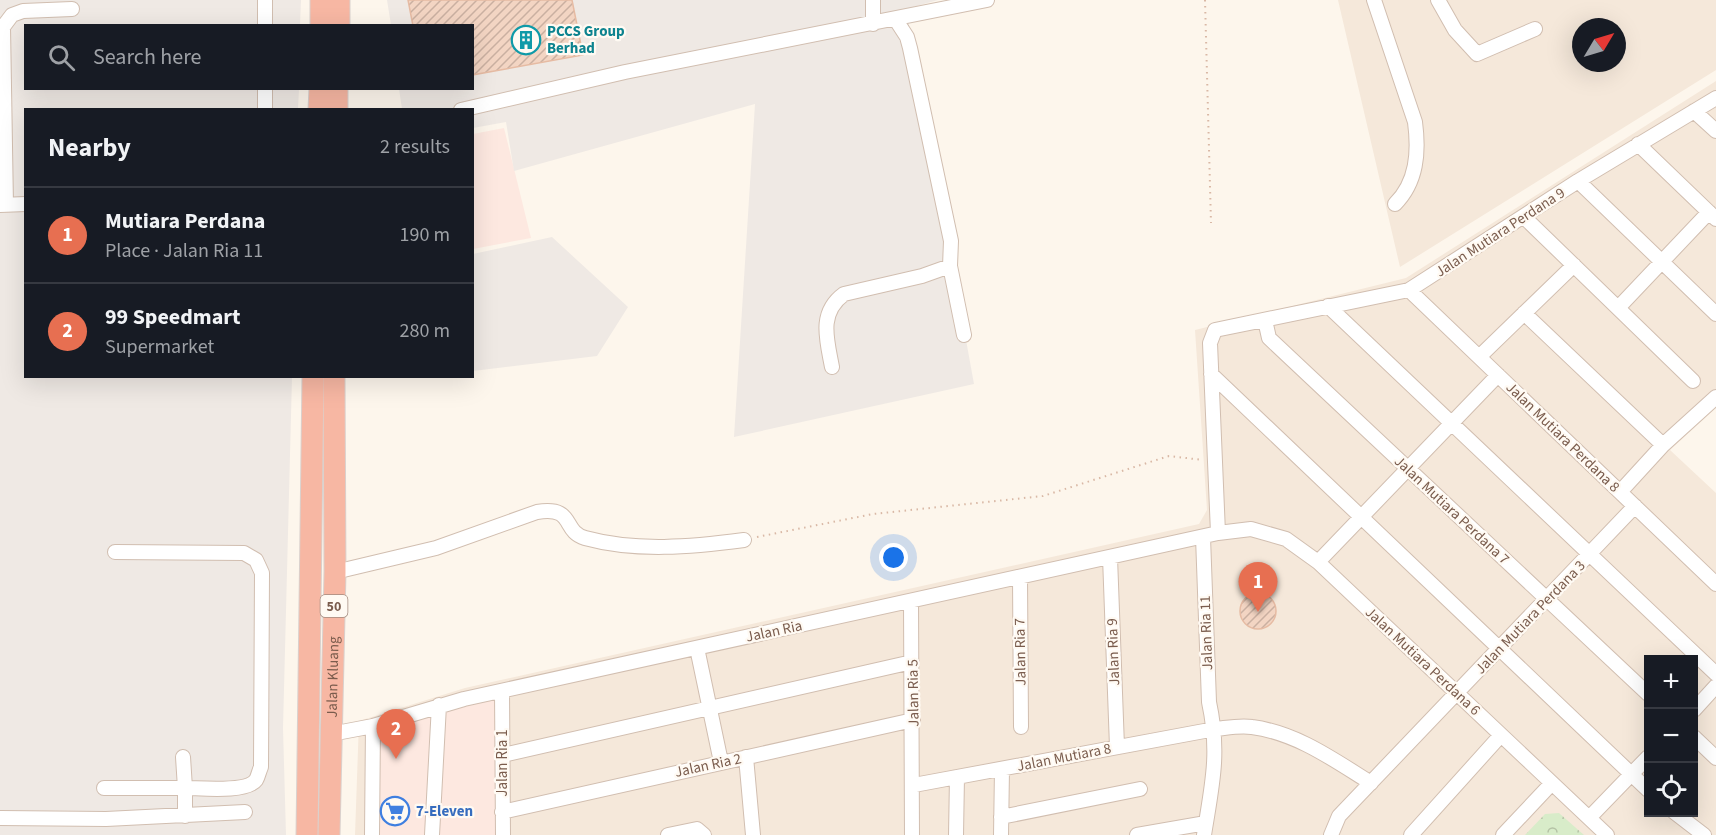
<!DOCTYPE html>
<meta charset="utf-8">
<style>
:root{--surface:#171b24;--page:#242831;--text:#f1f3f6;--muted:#9ea1a6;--line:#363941;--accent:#e76f51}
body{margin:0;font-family:"Source Sans 3",sans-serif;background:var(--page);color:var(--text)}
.controls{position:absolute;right:18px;bottom:18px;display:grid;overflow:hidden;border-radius:0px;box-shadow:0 6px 24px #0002}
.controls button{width:54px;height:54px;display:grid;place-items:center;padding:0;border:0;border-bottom:2px solid var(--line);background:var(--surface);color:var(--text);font:30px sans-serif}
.compass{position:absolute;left:1572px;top:18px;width:54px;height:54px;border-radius:50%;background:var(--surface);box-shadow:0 6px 24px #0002;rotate:52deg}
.you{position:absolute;left:894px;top:558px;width:21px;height:21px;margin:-15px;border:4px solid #fff;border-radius:50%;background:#1a73e8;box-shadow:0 0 0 9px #1a73e833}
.badge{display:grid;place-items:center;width:39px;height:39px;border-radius:50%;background:var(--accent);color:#fff;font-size:20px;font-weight:700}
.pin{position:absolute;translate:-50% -50px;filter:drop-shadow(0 2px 3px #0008)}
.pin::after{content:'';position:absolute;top:32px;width:21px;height:18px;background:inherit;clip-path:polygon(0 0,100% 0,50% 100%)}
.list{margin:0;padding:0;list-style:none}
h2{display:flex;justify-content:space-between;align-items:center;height:78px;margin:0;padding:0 24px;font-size:26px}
h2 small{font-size:20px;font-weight:400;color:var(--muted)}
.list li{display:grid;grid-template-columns:39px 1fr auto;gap:18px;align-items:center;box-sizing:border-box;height:96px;padding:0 24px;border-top:2px solid var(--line)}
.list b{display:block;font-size:22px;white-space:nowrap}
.list p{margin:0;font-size:20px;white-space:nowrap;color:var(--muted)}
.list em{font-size:20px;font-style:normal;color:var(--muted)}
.icon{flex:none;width:33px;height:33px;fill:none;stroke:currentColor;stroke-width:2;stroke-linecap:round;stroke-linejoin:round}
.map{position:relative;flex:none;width:1716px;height:835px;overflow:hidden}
.search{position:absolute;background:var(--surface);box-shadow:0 6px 24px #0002;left:24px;top:24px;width:450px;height:66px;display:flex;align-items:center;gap:15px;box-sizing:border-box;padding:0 21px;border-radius:0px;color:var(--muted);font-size:22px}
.panel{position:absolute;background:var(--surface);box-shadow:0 6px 24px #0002;left:24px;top:108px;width:450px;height:270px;border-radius:0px}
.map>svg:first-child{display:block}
.residential{fill:#f5e8da;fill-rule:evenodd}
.commercial{fill:#fde8e0}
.industrial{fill:#efe9e4}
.park{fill:url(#park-crowns)}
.building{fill:url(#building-hatch);stroke:#e6bba3;stroke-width:1.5}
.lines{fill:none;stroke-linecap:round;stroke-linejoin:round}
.minor-casing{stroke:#d1beb0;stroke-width:16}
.highway-casing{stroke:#dad1cd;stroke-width:23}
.path{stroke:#d9b8a5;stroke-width:2;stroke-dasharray:1.5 4.5;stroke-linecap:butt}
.minor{stroke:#fff;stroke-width:14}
.highway{stroke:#f7b7a3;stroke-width:21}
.labels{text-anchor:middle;stroke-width:4.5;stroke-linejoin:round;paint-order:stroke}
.shield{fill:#fffaf3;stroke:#a28b7f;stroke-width:1.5}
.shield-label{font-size:14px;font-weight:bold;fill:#7a5c4d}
.culture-label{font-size:15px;font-weight:bold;fill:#0d838f;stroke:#fffaf3;text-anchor:start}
.street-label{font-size:15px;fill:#7a5c4d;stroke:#fffaf3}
.shop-label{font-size:15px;font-weight:bold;fill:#366cbe;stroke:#fffaf3;text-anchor:start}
</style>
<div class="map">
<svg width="1716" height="835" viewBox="0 0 1716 835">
<defs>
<pattern id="park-crowns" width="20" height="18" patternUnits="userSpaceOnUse" patternTransform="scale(1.5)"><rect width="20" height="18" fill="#d8ecc9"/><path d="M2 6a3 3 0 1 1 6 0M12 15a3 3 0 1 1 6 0" fill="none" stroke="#b4c2a5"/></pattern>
<pattern id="building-hatch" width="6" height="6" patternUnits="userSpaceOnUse" patternTransform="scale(1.5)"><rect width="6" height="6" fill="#f3d5c3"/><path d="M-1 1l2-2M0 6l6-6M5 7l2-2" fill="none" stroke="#cab0a1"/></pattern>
</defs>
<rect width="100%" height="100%" fill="#fdf6ec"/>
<path class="residential" d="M1338 0H1716V70L1400 267ZM1581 27H1617V63H1581Z
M1716 81V408L1670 450 1716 493V835H355L359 721 465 688 1199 524 1207 510 1195 330 1406 278ZM1648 660H1694V812H1648Z"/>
<path class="commercial" d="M504 128 531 238 473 249V134Z
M508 685V835H368L369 723Z"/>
<path class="industrial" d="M0 0H301L300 25 26 26V88L299 89 298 109 26 110V376L292 377 283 728 286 835H0Z
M387 0H938L906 9 974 384 734 437 755 104 514 171 506 122 473 128 472 110 402 109 399 89 472 88V26L391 25Z
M552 237 628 307 597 356 473 371V254Z"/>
<path class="park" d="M1559 813 1584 835H1525L1545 814Z"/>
<path class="building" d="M408 0H572L583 55 472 75V26H413Z
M1240 611a18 18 0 1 1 36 0a18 18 0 1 1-36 0Z"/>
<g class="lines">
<g class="minor-casing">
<path id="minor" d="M265 0V26
M1374 0 1415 122C1419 152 1417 182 1395 204
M1438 0 1455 30 1477 54 1535 29
M873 24V0
M265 88V110
M461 110 625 72 987 0
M1694 111 1716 131
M1638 144 1716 219
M1578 181 1716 314
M0 205 26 204
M6 205 3 27 12 15 23 11 72 9
M1524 217 1693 381
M950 266 964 335
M1409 290 1716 584
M1328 306 1716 674
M1618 308 1709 212
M1524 313 1663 445
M1265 320 1269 338 1648 694
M1479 357 1574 265
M832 367C827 340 818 313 844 294L922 276 950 266 951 241 910 48 907 37 896 20
M1211 374 1648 790
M1620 492 1663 445 1716 397
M1218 533 1210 343 1215 330 1409 290 1578 181 1716 98
M1203 537 1209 702C1220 753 1212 785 1204 835
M115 552 244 553 256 560 262 573 261 767C259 771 258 777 256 780 247 793 200 788 185 788L183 757
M1110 557 1117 747
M1318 562 1498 375
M335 572 436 548 537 512C576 506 561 531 585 538 636 552 692 547 744 540
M1020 577 1021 727
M911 601 912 835
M697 648 721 762
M502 691 503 835
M1694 710 1716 686
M331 734 373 726 464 699 1218 533 1251 529 1286 539 1318 562 1607 835
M1694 737 1716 758
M503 755 912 662
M746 757 753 835
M914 785 1215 729C1226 728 1240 725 1252 727 1297 733 1334 760 1371 783
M104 788H185V816
M502 812 913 720
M1674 812 1704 835
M1001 817 1140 789
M0 818 106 819 245 812
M1589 818 1648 757
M372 835 373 726
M432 835 439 705
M668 835 697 829 704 835
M956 835 957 777
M1001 835 1002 769
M1137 835 1206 823
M1331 835 1339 816 1635 506
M1411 835 1501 735
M1503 835 1552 783"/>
</g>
<g class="highway-casing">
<g id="highway">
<path d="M321 26V0"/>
<path d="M339 26V0"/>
<path d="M319 110 320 88"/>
<path d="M337 110V88"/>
<path d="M307 835 313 376"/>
<path id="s1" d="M329 835 335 572 334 376"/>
</g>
</g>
<path class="path" d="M1205 0 1211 223
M757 537 873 514 1043 496 1169 456 1203 460"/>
<use href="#minor" class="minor"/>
<use href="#highway" class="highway"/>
</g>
<defs>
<g id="building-ring" transform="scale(1.5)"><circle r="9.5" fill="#fffaf3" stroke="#0f9aa8" stroke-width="1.5"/><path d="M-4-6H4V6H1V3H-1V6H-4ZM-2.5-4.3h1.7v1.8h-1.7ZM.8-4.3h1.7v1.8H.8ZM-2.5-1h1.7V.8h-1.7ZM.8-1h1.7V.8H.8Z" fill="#0f9aa8"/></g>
<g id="supermarket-ring" transform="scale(1.5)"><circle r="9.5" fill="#fffaf3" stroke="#3f7fe0" stroke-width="1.5"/><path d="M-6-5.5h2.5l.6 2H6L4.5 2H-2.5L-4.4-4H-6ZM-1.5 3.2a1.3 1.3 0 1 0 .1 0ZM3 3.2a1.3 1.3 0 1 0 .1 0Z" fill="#3f7fe0"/></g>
</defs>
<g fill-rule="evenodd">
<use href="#building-ring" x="526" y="40"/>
<use href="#supermarket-ring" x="395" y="811"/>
</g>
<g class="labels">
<rect class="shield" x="320.5" y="595" width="27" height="22" rx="4.5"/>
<g class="shield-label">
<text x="334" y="611">50</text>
</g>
<g class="culture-label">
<text x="547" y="36">PCCS Group<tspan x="547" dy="17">Berhad</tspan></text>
</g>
<g class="street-label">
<text transform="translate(1500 232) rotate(-33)" y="5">Jalan Mutiara Perdana 9</text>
<text transform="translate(1563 437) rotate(44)" y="5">Jalan Mutiara Perdana 8</text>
<text transform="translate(1452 510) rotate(43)" y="5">Jalan Mutiara Perdana 7</text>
<text transform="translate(1530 617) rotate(-46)" y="5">Jalan Mutiara Perdana 3</text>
<text transform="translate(774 631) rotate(-12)" y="5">Jalan Ria</text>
<text transform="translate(1206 633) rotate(-92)" y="5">Jalan Ria 11</text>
<text transform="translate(1020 652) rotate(-91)" y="5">Jalan Ria 7</text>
<text transform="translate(1113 652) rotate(-92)" y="5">Jalan Ria 9</text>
<text transform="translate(1423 661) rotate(43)" y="5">Jalan Mutiara Perdana 6</text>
<text dy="5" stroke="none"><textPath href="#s1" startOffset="158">Jalan Kluang</textPath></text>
<text transform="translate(913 693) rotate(-91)" y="5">Jalan Ria 5</text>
<text transform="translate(1064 757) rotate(-11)" y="5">Jalan Mutiara 8</text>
<text transform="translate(502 763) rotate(-90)" y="5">Jalan Ria 1</text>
<text transform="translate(708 765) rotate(-12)" y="5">Jalan Ria 2</text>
</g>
<g class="shop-label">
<text x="416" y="816">7-Eleven</text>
</g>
</g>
</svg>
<div class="controls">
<button>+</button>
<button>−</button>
<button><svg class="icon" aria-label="locate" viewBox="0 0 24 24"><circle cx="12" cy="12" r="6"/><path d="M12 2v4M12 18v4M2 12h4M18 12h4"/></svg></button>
</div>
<svg class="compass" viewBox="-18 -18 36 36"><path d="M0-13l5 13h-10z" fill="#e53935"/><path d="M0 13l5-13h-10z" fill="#9ea1a6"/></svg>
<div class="you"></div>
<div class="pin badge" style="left:1258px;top:612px">1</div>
<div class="pin badge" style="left:396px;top:759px">2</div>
<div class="search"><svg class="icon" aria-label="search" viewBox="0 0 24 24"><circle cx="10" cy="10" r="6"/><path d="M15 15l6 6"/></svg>Search here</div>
<section class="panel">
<h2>Nearby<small>2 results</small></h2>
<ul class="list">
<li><span class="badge">1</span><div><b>Mutiara Perdana</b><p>Place · Jalan Ria 11</p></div><em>190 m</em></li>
<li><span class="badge">2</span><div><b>99 Speedmart</b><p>Supermarket</p></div><em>280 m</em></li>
</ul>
</section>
</div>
